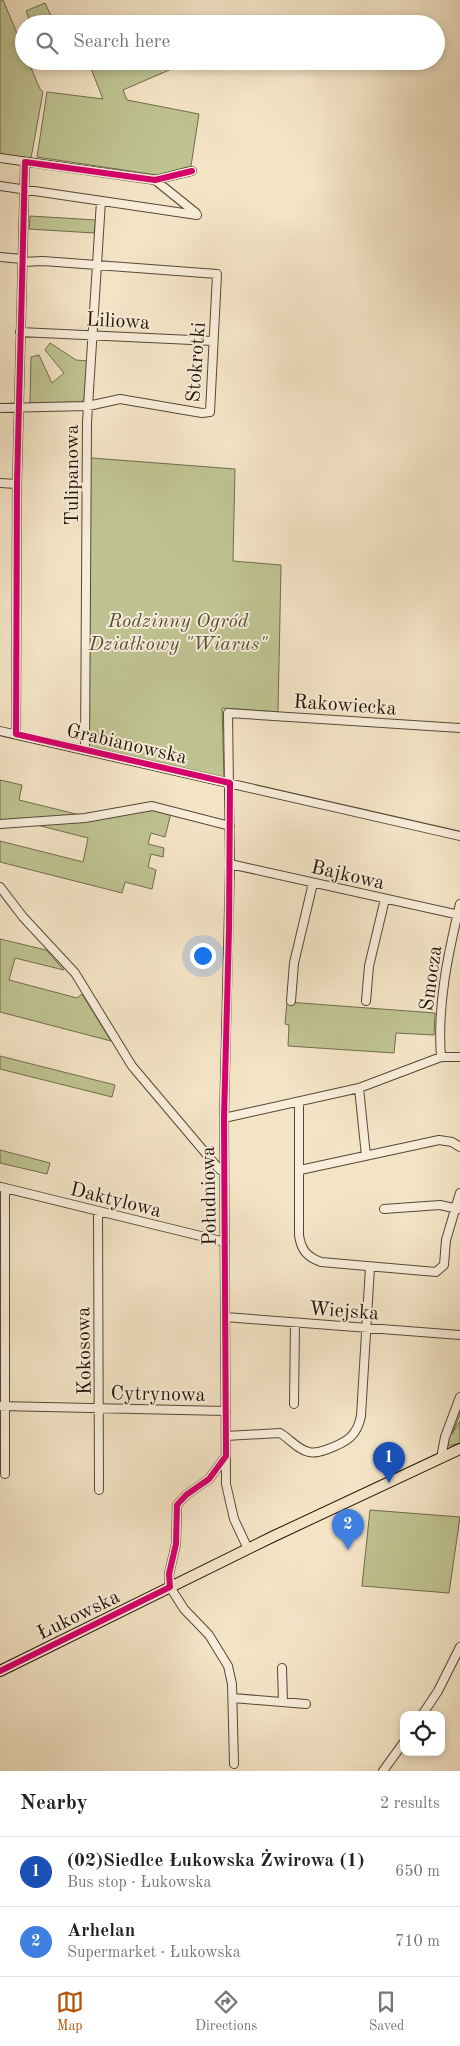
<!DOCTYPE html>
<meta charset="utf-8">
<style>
:root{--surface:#fff;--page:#f6f6f6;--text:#222;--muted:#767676;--line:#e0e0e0;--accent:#b45309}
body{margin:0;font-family:"Old Standard TT",serif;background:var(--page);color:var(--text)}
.controls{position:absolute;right:15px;bottom:15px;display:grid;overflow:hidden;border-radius:10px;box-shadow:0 2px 8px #0003}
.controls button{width:45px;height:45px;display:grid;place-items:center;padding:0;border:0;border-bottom:1px solid var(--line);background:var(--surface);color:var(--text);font:25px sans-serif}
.you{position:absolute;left:202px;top:955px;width:18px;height:18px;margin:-12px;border:4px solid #fff;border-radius:50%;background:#1a73e8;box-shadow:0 0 0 8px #1a73e833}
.badge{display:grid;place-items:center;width:32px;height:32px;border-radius:50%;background:var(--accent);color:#fff;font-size:16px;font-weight:700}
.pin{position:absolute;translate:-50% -41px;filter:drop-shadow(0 1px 2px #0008)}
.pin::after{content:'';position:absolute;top:26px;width:18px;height:15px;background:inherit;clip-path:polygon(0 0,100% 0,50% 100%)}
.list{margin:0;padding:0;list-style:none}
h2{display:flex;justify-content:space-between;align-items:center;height:65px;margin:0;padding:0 20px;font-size:21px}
h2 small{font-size:16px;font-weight:400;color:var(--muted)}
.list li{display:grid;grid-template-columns:32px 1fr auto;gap:15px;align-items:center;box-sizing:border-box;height:70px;padding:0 20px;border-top:1px solid var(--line)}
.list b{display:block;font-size:19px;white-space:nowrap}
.list p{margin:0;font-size:16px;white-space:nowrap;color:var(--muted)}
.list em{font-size:16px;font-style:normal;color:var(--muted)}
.icon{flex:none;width:28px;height:28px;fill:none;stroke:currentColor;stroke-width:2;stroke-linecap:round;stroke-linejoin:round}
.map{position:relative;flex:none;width:460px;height:1771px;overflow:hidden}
.search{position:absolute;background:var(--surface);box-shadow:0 2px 8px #0003;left:15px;right:15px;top:15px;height:55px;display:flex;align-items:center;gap:12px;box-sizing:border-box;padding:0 18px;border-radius:28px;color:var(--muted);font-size:19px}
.sheet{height:205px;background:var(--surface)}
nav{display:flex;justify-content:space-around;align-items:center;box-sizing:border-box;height:70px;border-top:1px solid var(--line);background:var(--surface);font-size:14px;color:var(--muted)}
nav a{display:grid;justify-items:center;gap:2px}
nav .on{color:var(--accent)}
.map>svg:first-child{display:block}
.green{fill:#bfc392;stroke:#706c4c}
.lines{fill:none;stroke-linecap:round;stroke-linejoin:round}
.minor-casing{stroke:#564835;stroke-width:10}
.major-casing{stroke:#211405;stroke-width:12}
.minor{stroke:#f8edda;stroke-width:8}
.major{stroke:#f4e4c6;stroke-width:10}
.cycleway-casing{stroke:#f8edda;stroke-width:9}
.cycleway{stroke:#d6006c;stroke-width:6}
.labels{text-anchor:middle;stroke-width:4;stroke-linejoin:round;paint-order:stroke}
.street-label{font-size:20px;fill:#211405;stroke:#f8edda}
.park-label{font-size:20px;font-style:italic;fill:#585136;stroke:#f8edda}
</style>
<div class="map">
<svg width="460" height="1771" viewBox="0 0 460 1771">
<rect width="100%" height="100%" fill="#f4e4c6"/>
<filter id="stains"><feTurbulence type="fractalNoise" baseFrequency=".004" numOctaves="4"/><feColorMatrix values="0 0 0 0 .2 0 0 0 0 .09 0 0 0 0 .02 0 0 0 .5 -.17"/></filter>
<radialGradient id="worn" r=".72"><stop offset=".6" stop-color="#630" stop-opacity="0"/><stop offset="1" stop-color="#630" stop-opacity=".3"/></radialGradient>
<path class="green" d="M0 0H3L24 50V61H28L40 89 43 92 31 158 0 154Z
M45 3 53 20 43 24H31L26 11Z
M88 61H98L101 66 113 61H190L123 90 127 100 199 114 191 166 157 175 37 157 47 92 103 99Z
M30 216 96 220 94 233 29 229Z
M50 343 76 360 89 361 86 397 81 402 30 403 31 357 39 355 52 383 64 373 45 350Z
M92 458 235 469 233 561 281 565 278 712 222 708 224 777 87 746 89 685 90 460Z
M0 780 22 785 19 800 80 815 0 822Z
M152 808 171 813 165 837 151 833 148 844 164 848 163 857 151 854 148 867 156 870 152 889 125 882 122 893 0 862V841L83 862 88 838 29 823Z
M0 939 46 950 64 970 15 958 9 980 77 998 82 994 111 1041 0 1012Z
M287 1002 435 1013 434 1035 396 1033 394 1053 288 1046 289 1025 285 1024Z
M0 1056 115 1085 112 1097 0 1069Z
M0 1150 50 1163 47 1174 0 1163Z
M460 1407V1415L452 1434 460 1421V1443L448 1446 446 1442Z
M370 1510 460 1517 449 1593 362 1586Z"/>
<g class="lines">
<g class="minor-casing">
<path id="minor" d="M0 158 155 180 192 171
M155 180 196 213
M0 186 197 215
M0 257 22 259
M20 332 213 341
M0 408 88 406 120 399 202 413 210 412 217 274 43 261 22 262
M0 483 17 484
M0 731 460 836
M16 734 17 484 25 162
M85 750 87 422 101 201
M0 824 85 818 152 806 230 826
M230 864 460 915
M0 887 23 917 75 973 132 1066 219 1169 224 1172
M291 1001 294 963 313 883
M366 1001 369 966 385 899
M441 1057C437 1005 448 954 460 904
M359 1088 366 1156
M299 1102V1235C301 1250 307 1257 321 1262L436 1272 444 1265 446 1240 460 1193
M224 1118 359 1088 441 1057H460
M300 1170 439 1140 452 1142 460 1147
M1 1187 225 1242
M5 1188V1474
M384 1209 440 1205 458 1209
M98 1211 99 1490
M225 1317 460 1335
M294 1404 295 1323
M0 1406 226 1411
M226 1436 280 1433C290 1439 298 1450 309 1452 316 1454 322 1451 328 1449 347 1442 357 1436 361 1416L370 1267
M226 1456 209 1479 186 1495 177 1505 176 1544 169 1574 170 1587 184 1609 209 1635 228 1666 232 1684 234 1764
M441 1458 445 1437 460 1397
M248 1549 234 1519 226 1484 224 1118 230 864 228 713 460 728
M282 1668 283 1702
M233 1698 306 1704
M422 1715 438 1691 460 1647
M383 1771 404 1742"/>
</g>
<g class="major-casing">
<path id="major" d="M0 1671 272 1537 460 1449"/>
</g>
<use href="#minor" class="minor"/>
<use href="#major" class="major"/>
<g class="cycleway-casing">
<path id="cycleway" d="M0 1671 170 1587 169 1574 176 1544 177 1505 186 1495 209 1479 226 1456 224 1118 229 929 230 783 16 734 17 484 25 162 155 180 192 171"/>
</g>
<use href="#cycleway" class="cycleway"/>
</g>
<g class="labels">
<g class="street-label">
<text transform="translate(118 320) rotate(3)" y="7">Liliowa</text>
<text transform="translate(195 362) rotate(-86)" y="7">Stokrotki</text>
<text transform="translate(71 475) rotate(-90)" y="7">Tulipanowa</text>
<text transform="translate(345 704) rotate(4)" y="7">Rakowiecka</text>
<text transform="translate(127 743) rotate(13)" y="7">Grabianowska</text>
<text transform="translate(348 874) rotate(13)" y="7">Bajkowa</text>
<text transform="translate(430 978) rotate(-82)" y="7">Smocza</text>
<text transform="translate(208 1196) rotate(-91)" y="7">Południowa</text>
<text transform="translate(116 1199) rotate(14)" y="7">Daktylowa</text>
<text transform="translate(344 1310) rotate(4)" y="7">Wiejska</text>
<text transform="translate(83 1351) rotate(-91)" y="7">Kokosowa</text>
<text transform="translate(158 1393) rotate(1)" y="7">Cytrynowa</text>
<text transform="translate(78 1614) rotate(-26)" y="7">Łukowska</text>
</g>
<g class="park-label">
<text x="178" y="627">Rodzinny Ogród<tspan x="178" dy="23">Działkowy "Wiarus"</tspan></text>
</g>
</g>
<rect width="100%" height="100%" filter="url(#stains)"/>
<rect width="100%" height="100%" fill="url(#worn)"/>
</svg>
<div class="controls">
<button><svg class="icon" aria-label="locate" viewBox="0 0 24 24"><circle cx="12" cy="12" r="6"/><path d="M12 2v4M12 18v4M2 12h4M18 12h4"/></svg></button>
</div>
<div class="you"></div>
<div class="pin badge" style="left:389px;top:1483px;background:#1a4fb4">1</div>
<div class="pin badge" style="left:348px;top:1550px;background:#3f7fe0">2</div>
<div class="search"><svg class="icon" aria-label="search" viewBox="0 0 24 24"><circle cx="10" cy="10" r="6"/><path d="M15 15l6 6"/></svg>Search here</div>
</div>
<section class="sheet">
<h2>Nearby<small>2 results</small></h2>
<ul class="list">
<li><span class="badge" style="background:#1a4fb4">1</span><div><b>(02)Siedlce Łukowska Żwirowa (1)</b><p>Bus stop · Łukowska</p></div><em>650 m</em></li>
<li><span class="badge" style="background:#3f7fe0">2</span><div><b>Arhelan</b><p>Supermarket · Łukowska</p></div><em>710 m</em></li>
</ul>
</section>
<nav>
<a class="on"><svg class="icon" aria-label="map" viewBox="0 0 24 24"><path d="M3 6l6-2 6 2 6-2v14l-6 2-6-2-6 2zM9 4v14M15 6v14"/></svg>Map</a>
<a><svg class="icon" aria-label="directions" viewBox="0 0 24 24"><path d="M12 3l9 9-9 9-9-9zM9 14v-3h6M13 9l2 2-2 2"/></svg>Directions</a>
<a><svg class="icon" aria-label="saved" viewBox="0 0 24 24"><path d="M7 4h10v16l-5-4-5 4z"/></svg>Saved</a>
</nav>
